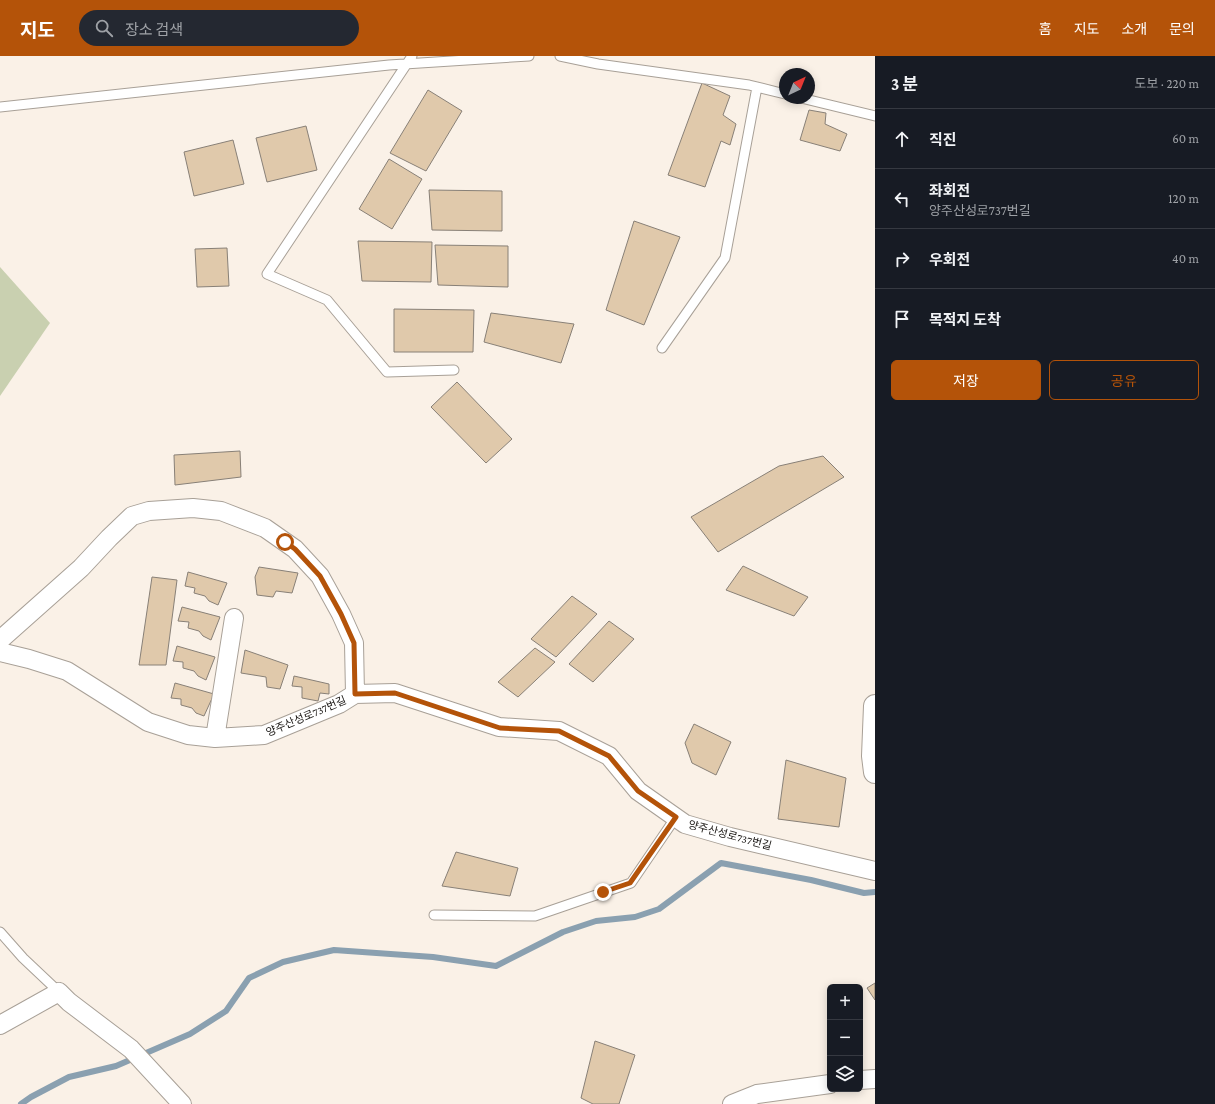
<!DOCTYPE html>
<html lang="ko">
<meta charset="utf-8">
<style>
:root{--surface:#171b24;--page:#242831;--text:#f1f3f6;--muted:#9ea1a6;--line:#363941;--accent:#b45309}
body{margin:0;font-family:"Crimson Pro","Noto Sans KR",serif;background:var(--page);color:var(--text)}
.controls{position:absolute;right:12px;bottom:12px;display:grid;overflow:hidden;border-radius:6px;box-shadow:0 2px 10px #0003}
.controls button{width:36px;height:36px;display:grid;place-items:center;padding:0;border:0;border-bottom:1px solid var(--line);background:var(--surface);color:var(--text);font:20px sans-serif}
.compass{position:absolute;left:779px;top:12px;width:36px;height:36px;border-radius:50%;background:var(--surface);box-shadow:0 2px 10px #0003;rotate:43deg}
.stop{position:absolute;width:12px;height:12px;margin:-9px;border:3px solid #b45309;border-radius:50%;background:#fff}
.stop.end{background:#b45309;border-color:#fff;box-shadow:0 1px 4px #0008}
.list{margin:0;padding:0;list-style:none}
h2{display:flex;justify-content:space-between;align-items:center;height:52px;margin:0;padding:0 16px;font-size:17px}
h2 small{font-size:13px;font-weight:400;color:var(--muted)}
.list li{display:grid;grid-template-columns:26px 1fr auto;gap:12px;align-items:center;box-sizing:border-box;height:60px;padding:0 16px;border-top:1px solid var(--line)}
.list b{display:block;font-size:15px;white-space:nowrap}
.list p{margin:0;font-size:13px;white-space:nowrap;color:var(--muted)}
.list em{font-size:13px;font-style:normal;color:var(--muted)}
.actions{display:flex;gap:8px;padding:12px 16px}
.actions a{flex:1;padding:9px 0;border:1px solid var(--accent);border-radius:6px;text-align:center;font-size:14px;color:var(--accent)}
.actions .main{background:var(--accent);color:#fff}
.icon{flex:none;width:22px;height:22px;fill:none;stroke:currentColor;stroke-width:2;stroke-linecap:round;stroke-linejoin:round}
.map{position:relative;flex:none;width:875px;height:1048px;overflow:hidden}
header{display:flex;align-items:center;gap:24px;box-sizing:border-box;height:56px;padding:0 20px;background:var(--accent);color:#fff}
header strong{font-size:19px}
nav{display:flex;gap:22px;margin-inline-start:auto;font-size:14px}
.search{width:280px;height:36px;background:var(--page);display:flex;align-items:center;gap:10px;box-sizing:border-box;padding:0 14px;border-radius:22px;color:var(--muted);font-size:15px}
main{display:flex}
aside{flex:1;background:var(--surface)}
.map>svg:first-child{display:block}
.green{fill:#c9d0b0}
.lines{fill:none;stroke-linecap:round;stroke-linejoin:round}
.stream{stroke:#8aa0b0;stroke-width:6}
.building{fill:#e0c9ab;stroke:#888077}
.lane-casing{stroke:#a8a097;stroke-width:11}
.street-casing{stroke:#a8a097;stroke-width:20}
.secondary-casing{stroke:#a8a097;stroke-width:24}
.lane{stroke:#fff;stroke-width:9}
.street{stroke:#fff;stroke-width:18}
.secondary{stroke:#fff;stroke-width:22}
.route{stroke:#b45309;stroke-width:5}
.labels{text-anchor:middle;stroke-width:3;stroke-linejoin:round;paint-order:stroke}
.street-label{font-size:11px;fill:#161310;stroke:#fff}
</style>
<header>
<strong>지도</strong>
<div class="search"><svg class="icon" aria-label="search" viewBox="0 0 24 24"><circle cx="10" cy="10" r="6"/><path d="M15 15l6 6"/></svg>장소 검색</div>
<nav><a>홈</a><a>지도</a><a>소개</a><a>문의</a></nav>
</header>
<main>
<div class="map">
<svg width="875" height="1048" viewBox="0 0 875 1048">
<rect width="100%" height="100%" fill="#faf1e7"/>
<path class="green" d="M0 211 50 267 0 340Z"/>
<g class="lines">
<path class="stream" d="M21 1048 31 1041 69 1021 116 1010 190 978 226 955 249 922 283 906 334 894 433 901 496 910 563 876 596 865 635 861 659 853 721 807 811 824 864 837 875 836"/>
</g>
<path class="building" d="M702 27 730 40 723 59 736 68 730 89 721 85 705 131 668 119Z
M428 34 462 55 426 115 390 97Z
M809 54 826 57 825 68 847 78 840 95 800 84Z
M306 70 317 114 267 126 256 82Z
M233 84 244 128 194 140 184 96Z
M389 103 422 123 392 173 359 153Z
M429 134 502 135V175L432 174Z
M634 165 680 181 644 269 606 254Z
M358 185 432 186 431 226 362 225Z
M435 189 508 190V231L438 229Z
M227 192 229 230 197 231 195 193Z
M394 253 474 254 473 296H394Z
M491 257 574 268 561 307 484 286Z
M457 326 512 383 486 407 431 351Z
M240 395 241 421 175 429 174 399Z
M823 400 844 421 718 496 691 461 779 410Z
M743 510 808 541 794 560 726 534Z
M259 511 298 517 292 537 276 535 273 541 257 539 255 521Z
M188 516 227 527 218 549 209 545 205 540 194 537 195 532 185 530Z
M152 521 177 524 166 609H139Z
M572 540 597 558 556 601 531 583Z
M182 551 220 561 211 584 203 580 199 575 188 572 189 566 178 565Z
M609 565 634 583 593 626 569 608Z
M177 590 215 601 206 624 198 620 194 615 183 612V606L173 605Z
M535 592 555 606 518 641 498 626Z
M245 594 288 609 280 633 267 631 266 621 241 617Z
M294 620 329 628V638L320 637 318 645 302 642V631L292 630Z
M175 627 214 638 204 660 196 657 192 652 181 649V643L171 642Z
M694 668 731 686 716 719 692 707 685 687Z
M786 704 846 722 839 771 778 763Z
M456 796 518 812 510 840 442 830Z
M875 927V944L867 932Z
M595 985 635 999 619 1048H593L581 1042Z"/>
<g class="lines">
<g class="lane-casing">
<path id="lane" d="M412 0 267 218 327 244 387 316 454 314
M560 0 598 8 749 29 785 38
M801 42 875 60
M0 51 389 9 529 0
M662 292 725 202 757 31
M434 859 535 860 631 827 676 761
M0 876 23 902 59 936"/>
</g>
<g class="street-casing">
<path id="street" d="M0 584 81 512 109 482 132 460 149 455 193 452 221 455 265 472 295 493 320 520 341 558 354 587 355 638
M0 596 29 603 67 615 148 666 188 679 215 682 264 679 339 648 355 638 395 637 499 671 559 675 609 700 638 735 685 768 730 781 875 815
M215 682 234 562
M0 969 59 936 69 946 131 993 182 1048
M860 1024 875 1023
M732 1048 757 1038 830 1028"/>
</g>
<g class="secondary-casing">
<path id="secondary" d="M875 650 873 700 875 716"/>
</g>
<use href="#lane" class="lane"/>
<use href="#street" class="street"/>
<use href="#secondary" class="secondary"/>
</g>
<g class="lines">
<path class="route" d="M285 486 295 493 320 520 341 558 354 587 355 638 395 637 500 672 559 675 609 700 638 735 676 761 630 827 603 836"/>
</g>
<g class="labels">
<g class="street-label">
<text transform="translate(306 660) rotate(-23)" y="4">양주산성로737번길</text>
<text transform="translate(730 779) rotate(15)" y="4">양주산성로737번길</text>
</g>
</g>
</svg>
<div class="controls">
<button>+</button>
<button>−</button>
<button><svg class="icon" aria-label="layers" viewBox="0 0 24 24"><path d="M12 4l9 5-9 5-9-5zM3 14l9 5 9-5"/></svg></button>
</div>
<svg class="compass" viewBox="-18 -18 36 36"><path d="M0-13l5 13h-10z" fill="#e53935"/><path d="M0 13l5-13h-10z" fill="#9ea1a6"/></svg>
<div class="stop" style="left:285px;top:486px"></div>
<div class="stop end" style="left:603px;top:836px"></div>
</div>
<aside>
<h2>3 분<small>도보 · 220 m</small></h2>
<ul class="list">
<li><svg class="icon" aria-label="ahead" viewBox="0 0 24 24"><path d="M12 20V5M6 11l6-6 6 6"/></svg><div><b>직진</b></div><em>60 m</em></li>
<li><svg class="icon" aria-label="left" viewBox="0 0 24 24"><path d="M17 20v-9H6M10 6l-5 5 5 5"/></svg><div><b>좌회전</b><p>양주산성로737번길</p></div><em>120 m</em></li>
<li><svg class="icon" aria-label="right" viewBox="0 0 24 24"><path d="M7 20v-9h11M14 6l5 5-5 5"/></svg><div><b>우회전</b></div><em>40 m</em></li>
<li><svg class="icon" aria-label="arrive" viewBox="0 0 24 24"><path d="M6 21V4h12l-3 4 3 4H6"/></svg><div><b>목적지 도착</b></div></li>
</ul>
<div class="actions"><a class="main">저장</a><a>공유</a></div>
</aside>
</main>
